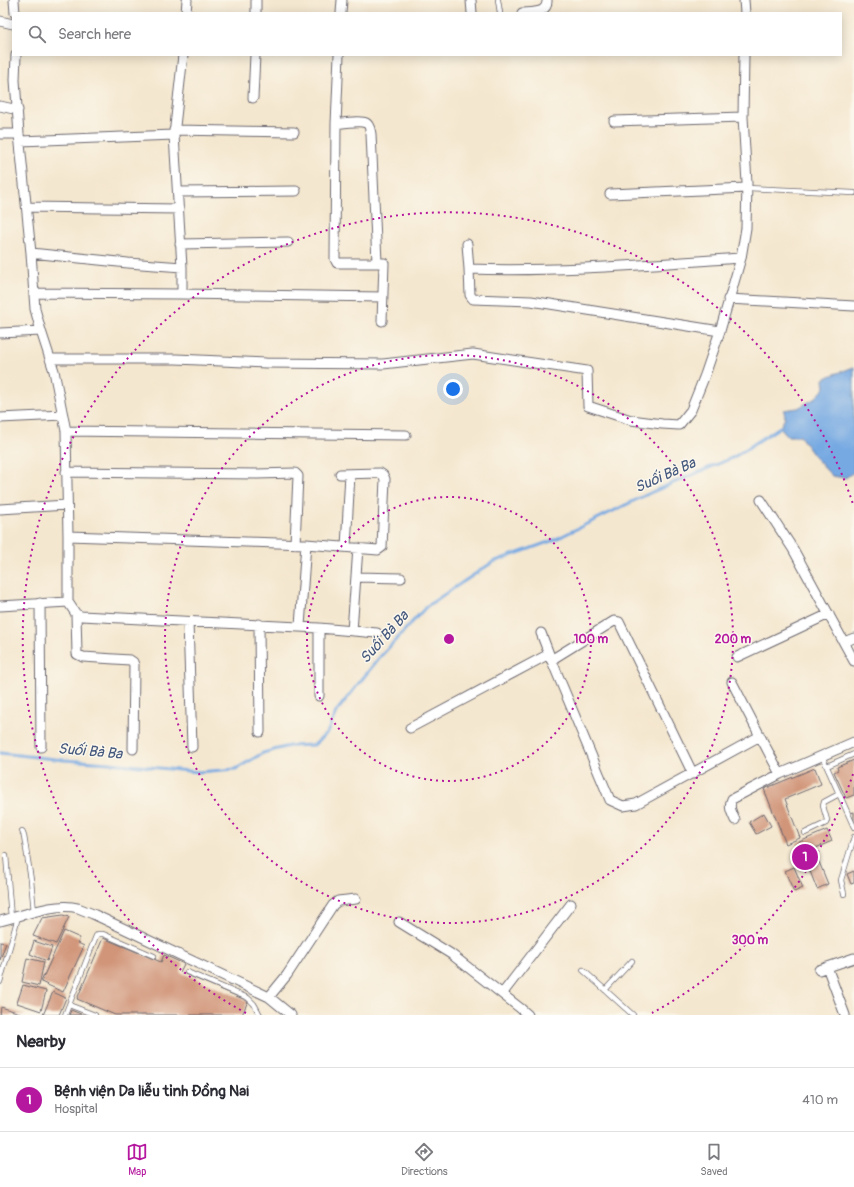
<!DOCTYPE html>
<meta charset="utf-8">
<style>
:root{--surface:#fff;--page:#f7f7f7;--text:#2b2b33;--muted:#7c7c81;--line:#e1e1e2;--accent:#b5179e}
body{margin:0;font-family:Pangolin,sans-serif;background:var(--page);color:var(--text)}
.you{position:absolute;left:453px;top:389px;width:14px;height:14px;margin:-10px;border:3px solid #fff;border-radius:50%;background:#1a73e8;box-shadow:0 0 0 6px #1a73e833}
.badge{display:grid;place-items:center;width:26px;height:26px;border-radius:50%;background:var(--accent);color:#fff;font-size:13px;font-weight:700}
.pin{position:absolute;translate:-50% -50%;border:2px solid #fff;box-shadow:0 1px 4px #0006}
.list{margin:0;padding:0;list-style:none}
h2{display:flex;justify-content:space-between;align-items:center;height:52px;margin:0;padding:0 16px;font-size:17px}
h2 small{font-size:13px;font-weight:400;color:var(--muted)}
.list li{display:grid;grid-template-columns:26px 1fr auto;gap:12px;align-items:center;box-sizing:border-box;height:64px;padding:0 16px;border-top:1px solid var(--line)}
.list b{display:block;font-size:15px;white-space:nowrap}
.list p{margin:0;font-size:13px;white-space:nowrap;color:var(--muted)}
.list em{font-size:13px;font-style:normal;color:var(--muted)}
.icon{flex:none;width:22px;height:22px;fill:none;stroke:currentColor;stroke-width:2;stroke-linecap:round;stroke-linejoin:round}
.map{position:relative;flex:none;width:854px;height:1015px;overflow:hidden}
.search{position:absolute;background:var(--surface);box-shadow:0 2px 10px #0003;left:12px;right:12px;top:12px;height:44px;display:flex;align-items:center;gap:10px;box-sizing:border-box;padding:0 14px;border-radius:0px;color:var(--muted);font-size:15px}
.sheet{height:116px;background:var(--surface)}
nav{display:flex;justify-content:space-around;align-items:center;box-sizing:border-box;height:56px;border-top:1px solid var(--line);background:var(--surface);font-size:11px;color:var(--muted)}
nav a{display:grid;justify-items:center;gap:2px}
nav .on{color:var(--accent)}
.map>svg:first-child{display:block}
.water{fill:#76a9e2;stroke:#4c668e}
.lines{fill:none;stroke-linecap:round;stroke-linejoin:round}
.stream{stroke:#76a9e2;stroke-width:3}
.building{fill:#d1967a}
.service-casing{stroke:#6c676f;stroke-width:6}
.minor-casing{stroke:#6c676f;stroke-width:11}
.service{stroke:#fff;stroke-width:4.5}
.minor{stroke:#fff;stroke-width:9}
.ring{fill:none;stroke:#b5179e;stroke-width:2;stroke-dasharray:2 4}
.labels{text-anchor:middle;stroke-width:3;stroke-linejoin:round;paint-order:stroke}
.water-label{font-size:15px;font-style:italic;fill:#44587e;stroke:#fbf7ec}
.centre{fill:#b5179e;stroke:#fbf7ec;stroke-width:2}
.ring-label{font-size:12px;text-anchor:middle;font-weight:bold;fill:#b5179e;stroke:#fbf7ec;stroke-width:3;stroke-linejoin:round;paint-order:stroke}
</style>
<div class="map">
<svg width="854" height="1015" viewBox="0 0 854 1015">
<rect width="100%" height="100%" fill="#fbf7ec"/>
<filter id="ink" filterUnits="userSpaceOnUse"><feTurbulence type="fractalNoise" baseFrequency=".025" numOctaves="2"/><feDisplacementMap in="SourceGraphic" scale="8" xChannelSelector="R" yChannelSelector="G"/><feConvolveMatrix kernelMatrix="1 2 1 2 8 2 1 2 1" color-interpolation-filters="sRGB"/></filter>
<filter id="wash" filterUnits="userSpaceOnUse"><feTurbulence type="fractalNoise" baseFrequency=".012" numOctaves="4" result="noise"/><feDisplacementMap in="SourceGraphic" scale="16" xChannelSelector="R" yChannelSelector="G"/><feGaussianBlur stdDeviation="0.9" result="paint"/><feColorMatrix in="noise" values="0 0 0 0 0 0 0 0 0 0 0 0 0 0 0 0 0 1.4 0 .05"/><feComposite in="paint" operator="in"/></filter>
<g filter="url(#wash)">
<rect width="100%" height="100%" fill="#f4e7cf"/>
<path class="water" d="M854 367V472L845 478 832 476 817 460 800 436H788L780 427 785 418 784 410 798 408 814 399 825 388 824 379 832 375Z"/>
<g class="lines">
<path class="stream" d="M0 753 64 760 110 763 198 772 236 769 263 753 289 746 314 745 327 733 336 712 379 658 427 606 493 562 554 540 652 492 734 457 780 427"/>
</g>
<g id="blocks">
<path class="building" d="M854 760V795L846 798 834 772 838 770 837 767Z
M815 768 821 784 785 799 800 838 786 844 764 789Z
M854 812V822L850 813Z
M764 813 771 826 756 834 749 822Z
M827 830 832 841 802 854 797 843Z
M815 852 828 884 817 889 804 856Z
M794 867 803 888 794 892 785 871Z
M854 871V883L851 884 847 874Z
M63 915 69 917 56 944 33 936 42 918Z
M64 931 80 938 78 943 84 946 63 992 41 982Z
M103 938 161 962 164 955 184 964 180 972 248 1001 242 1015H115L77 999Z
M34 941 52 947 47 961 30 954Z
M0 942 6 943 0 960Z
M27 958 44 962 39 986 22 982Z
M23 985 46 991 41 1011 17 1003Z
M53 992 66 998 59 1015H43Z
M1 1007 26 1015H0Z
M71 1010 83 1015H69Z"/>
</g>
</g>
<g filter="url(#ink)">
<use href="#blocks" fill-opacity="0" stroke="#6c676f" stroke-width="1"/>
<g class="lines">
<g class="service-casing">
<path id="service" d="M498 0 500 13
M747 188 854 193
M822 756 854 827
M827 766 854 754
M22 831 24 836 31 880 34 912
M805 833 826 823 827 820 823 806 824 802 839 794
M6 855 11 918
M844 894 841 880 854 837
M583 970 633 1015
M187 972 248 998 254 1004 260 1015
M0 982 18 917
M605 990 632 961
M69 1005 95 1015
M65 1015 96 936 98 934H103L154 956"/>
</g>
<g class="minor-casing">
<path id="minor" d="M14 0 15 13
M471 0 472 13
M744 0 745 13
M186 13 187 0
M256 13V0
M341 13 342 0
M522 13C532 12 548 14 547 0
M0 21 13 24
M16 55 15 80 19 134 31 253 35 309 41 331 54 371 66 431 68 536V602L76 614 81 616 319 628V696
M339 55 336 124 335 259 337 263H384L382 321
M253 98 255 55
M0 106 18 110
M614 121 743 117
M336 124C343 123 360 120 366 123 370 125 370 130 371 134L377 262
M174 130 294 132
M0 134H19
M20 141 174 135
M178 192 296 191
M610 194 747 188
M27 207 179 209
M180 244 288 242
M467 244 469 269 470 295 473 299 531 301 720 331 741 258 746 228 747 183 743 117 744 55
M31 253 128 263 182 267V294
M182 267 174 135 183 55
M469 269C560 272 650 264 741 258
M34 293 182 294 383 297
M728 299 854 306
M0 333 41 331
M50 359H176L266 363 383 364 473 354 587 371 588 406 631 420 662 424 679 425 691 410 705 375 720 331
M0 418 63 415
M66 431 406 435
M66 472 257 474 295 473 298 476 295 544
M761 500 793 549 854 661
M0 509 67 505
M68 536 306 544 378 550 382 547 385 479 383 475 380 473 340 474
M346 547 350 474
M356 577 401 578
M40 603 41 747
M0 606 68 602
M76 614 77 654 83 657 130 660 133 662 134 665 133 749
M188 622 192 747
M259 624 260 732
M300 626 306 544
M319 628 377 633
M352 631 358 548
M541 633 549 654
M844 642 854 638
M737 657 829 614
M551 660 614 621 619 622 693 774
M732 682 760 736
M410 728 549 654 610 800 623 806 636 804 760 736 780 774 854 742
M735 820C732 813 728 807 732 799L780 774
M0 921C23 916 54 902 78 908 83 910 88 912 93 914L269 997 291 1015
M399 922 451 954 520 1008 528 1015
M827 967 845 1015
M819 970 854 958
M502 994 571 904
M269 997 287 975 333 905 338 901 356 899"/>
</g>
<use href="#service" class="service"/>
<use href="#minor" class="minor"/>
</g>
</g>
<g class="ring">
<circle cx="449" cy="639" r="142"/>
<circle cx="449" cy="639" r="284"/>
<path d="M853 774A426 426 0 0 1 652 1013M246 1013A426 426 0 1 1 853 504"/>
</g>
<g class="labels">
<g class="water-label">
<text transform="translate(665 475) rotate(-24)" y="5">Suối Bà Ba</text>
<text transform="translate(384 637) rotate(-48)" y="5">Suối Bà Ba</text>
<text transform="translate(90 751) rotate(5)" y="5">Suối Bà Ba</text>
</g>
</g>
<circle cx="449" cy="639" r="6" class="centre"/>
<g class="ring-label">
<text x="591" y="643">100 m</text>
<text x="733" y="643">200 m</text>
<text x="750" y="944">300 m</text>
</g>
</svg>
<div class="you"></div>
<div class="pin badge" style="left:805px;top:857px">1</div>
<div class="search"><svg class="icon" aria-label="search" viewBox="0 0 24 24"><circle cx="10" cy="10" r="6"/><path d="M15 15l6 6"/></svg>Search here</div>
</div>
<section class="sheet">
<h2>Nearby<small></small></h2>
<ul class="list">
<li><span class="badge">1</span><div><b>Bệnh viện Da liễu tỉnh Đồng Nai</b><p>Hospital</p></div><em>410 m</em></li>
</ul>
</section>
<nav>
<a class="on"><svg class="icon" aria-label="map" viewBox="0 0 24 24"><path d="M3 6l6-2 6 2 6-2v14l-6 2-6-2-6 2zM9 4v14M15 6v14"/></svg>Map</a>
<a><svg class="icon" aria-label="directions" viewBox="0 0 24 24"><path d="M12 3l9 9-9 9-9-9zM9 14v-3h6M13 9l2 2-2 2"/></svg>Directions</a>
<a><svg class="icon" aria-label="saved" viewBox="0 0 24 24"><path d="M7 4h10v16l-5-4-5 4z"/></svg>Saved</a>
</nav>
